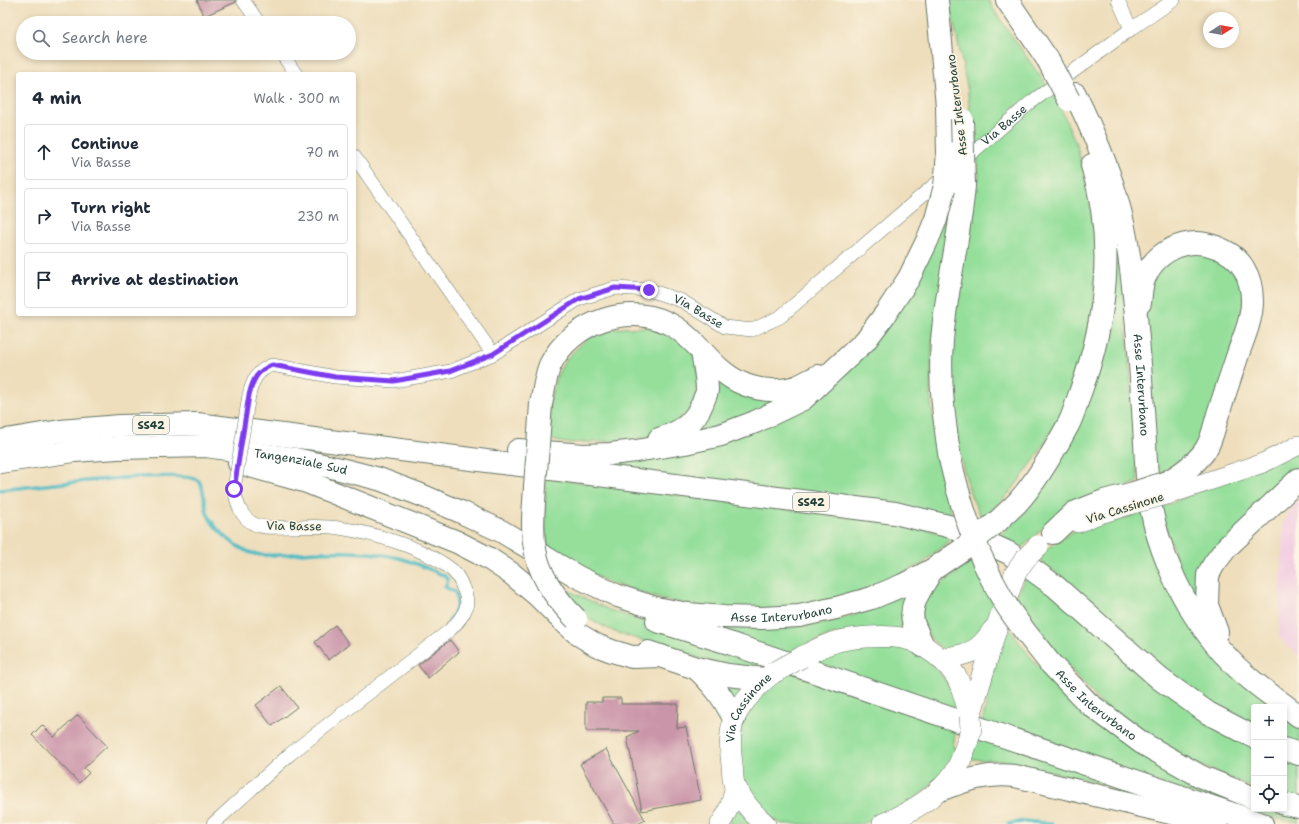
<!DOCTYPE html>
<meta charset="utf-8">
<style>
:root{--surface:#fff;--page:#f6f6f7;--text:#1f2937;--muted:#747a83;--line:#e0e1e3}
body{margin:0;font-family:"Shantell Sans",sans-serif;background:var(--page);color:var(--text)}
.controls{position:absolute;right:12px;bottom:12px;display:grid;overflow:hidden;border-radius:4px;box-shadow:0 2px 6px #0003}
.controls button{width:36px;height:36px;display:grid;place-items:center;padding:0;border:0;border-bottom:1px solid var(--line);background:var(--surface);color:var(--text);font:20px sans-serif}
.compass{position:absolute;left:1203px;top:12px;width:36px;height:36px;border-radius:50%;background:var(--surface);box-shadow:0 2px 6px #0003;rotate:79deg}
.stop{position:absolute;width:12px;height:12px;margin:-9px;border:3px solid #7c3aed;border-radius:50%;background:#fff}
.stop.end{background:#7c3aed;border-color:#fff;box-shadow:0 1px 4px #0008}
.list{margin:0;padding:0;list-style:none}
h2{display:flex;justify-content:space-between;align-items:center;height:52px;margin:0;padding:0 16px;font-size:17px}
h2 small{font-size:13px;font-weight:400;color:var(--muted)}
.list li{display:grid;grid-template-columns:26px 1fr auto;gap:12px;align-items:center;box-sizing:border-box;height:56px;margin:0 8px 8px;padding:0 8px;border:1px solid var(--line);border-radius:4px}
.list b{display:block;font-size:15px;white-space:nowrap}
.list p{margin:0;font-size:13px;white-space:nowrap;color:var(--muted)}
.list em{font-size:13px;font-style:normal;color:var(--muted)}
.icon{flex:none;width:22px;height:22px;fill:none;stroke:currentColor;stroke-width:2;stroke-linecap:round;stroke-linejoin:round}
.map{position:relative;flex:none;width:1299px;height:824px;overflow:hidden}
.search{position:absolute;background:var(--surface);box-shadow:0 2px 6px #0003;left:16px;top:16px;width:340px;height:44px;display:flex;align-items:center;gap:10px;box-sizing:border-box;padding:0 14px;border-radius:22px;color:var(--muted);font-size:15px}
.panel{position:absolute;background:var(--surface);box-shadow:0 2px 6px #0003;left:16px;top:72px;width:340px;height:244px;border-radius:4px}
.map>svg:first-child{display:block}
.built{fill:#f2cfe2}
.green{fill:#95df9b;stroke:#5a8e68}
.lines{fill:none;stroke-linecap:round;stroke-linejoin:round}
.stream{stroke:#4dbbc4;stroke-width:3.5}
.building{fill:#ca94a9}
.minor-casing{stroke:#677564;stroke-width:14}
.secondary-casing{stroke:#677564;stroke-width:20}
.primary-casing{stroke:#677564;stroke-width:22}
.trunk-casing{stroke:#677564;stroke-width:24}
.minor{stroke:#fff;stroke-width:13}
.secondary{stroke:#fff;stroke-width:19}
.primary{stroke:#fff;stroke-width:21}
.trunk{stroke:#fff;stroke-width:22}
.minor-bridge-casing{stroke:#677564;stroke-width:14;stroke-linecap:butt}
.secondary-bridge-casing{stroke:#677564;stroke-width:20;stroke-linecap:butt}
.primary-bridge-casing{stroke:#677564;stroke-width:22;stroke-linecap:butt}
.trunk-bridge-casing{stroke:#677564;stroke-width:24;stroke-linecap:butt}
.minor-bridge{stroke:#fff;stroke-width:13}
.secondary-bridge{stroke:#fff;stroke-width:19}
.primary-bridge{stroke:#fff;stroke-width:21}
.trunk-bridge{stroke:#fff;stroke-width:22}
.route{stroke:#7c3aed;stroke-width:5}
.labels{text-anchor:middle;stroke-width:3;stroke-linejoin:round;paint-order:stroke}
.shield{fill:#fcf5e5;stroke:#617469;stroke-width:1}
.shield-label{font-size:11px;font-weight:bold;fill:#1f3d34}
.street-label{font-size:12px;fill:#1f3d34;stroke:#fcf5e5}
</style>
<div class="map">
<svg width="1299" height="824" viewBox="0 0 1299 824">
<rect width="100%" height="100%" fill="#fcf5e5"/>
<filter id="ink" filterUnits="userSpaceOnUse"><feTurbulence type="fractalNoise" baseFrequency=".025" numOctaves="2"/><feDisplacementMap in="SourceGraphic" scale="8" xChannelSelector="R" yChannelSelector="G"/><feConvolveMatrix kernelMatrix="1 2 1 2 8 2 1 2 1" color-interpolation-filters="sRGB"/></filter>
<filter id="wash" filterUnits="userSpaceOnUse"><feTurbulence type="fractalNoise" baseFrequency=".012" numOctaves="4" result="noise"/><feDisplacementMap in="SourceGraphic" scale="16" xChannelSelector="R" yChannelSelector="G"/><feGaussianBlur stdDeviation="0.9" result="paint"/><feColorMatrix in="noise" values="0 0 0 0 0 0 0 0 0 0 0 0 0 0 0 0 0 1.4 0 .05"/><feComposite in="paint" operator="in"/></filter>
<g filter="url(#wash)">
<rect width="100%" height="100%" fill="#eedebc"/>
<path class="built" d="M1299 498V656L1279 638 1283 522Z"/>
<path class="green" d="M949 0H988L997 15 1057 100 1077 146 1088 190 1096 247 1093 308 1084 350 1065 408 1035 459 1011 491 983 520 971 496 957 444 949 362 971 180 979 179 975 118 971 119 967 86Z
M947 209 956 212 932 344 930 394 938 456 952 519 606 467 607 459 819 395Z
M1119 223 1138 482 1050 522 1020 549 1001 535 1044 483 1062 455 1112 229Z
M1180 250 1219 253 1247 289 1222 393 1190 461 1152 477 1145 307 1158 265Z
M649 327 672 333 691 348 698 364 696 406 657 436 612 441 565 443 549 439 550 400 556 378 566 359 587 339 604 331 622 328Z
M711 378 790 397 693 437Z
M1299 451V472L1229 538 1200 602 1191 600 1159 508Z
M546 478 883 522 929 530 953 537 922 564 864 590 811 607 726 611 664 600 607 582 548 548 545 524Z
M1146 511 1164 569 1271 707H1254V729L1188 691 1091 607 1093 604 1067 581 1040 561 1047 549 1072 532 1107 519 1110 523Z
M973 561 995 604 982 642 942 649 931 639 921 619 924 603 932 590Z
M1027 575 1254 744V788L1186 759 1147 738 1100 702 1056 652 1015 597Z
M563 588 610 610 766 662 750 669 738 670 615 632 595 622 583 614 585 611 574 602Z
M913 591 910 631 835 634 799 647 782 657 713 628C753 629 793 630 833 621 860 615 887 601 913 591Z
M1006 624 1019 642 1039 668 1043 666 1254 806V809H1267L1299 816V822L1271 818 1167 786 982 723 987 702 985 701Z
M875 642 909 650 926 659 940 673 954 694 958 714 812 660Z
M791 672 956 728 953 747 957 749C940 788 899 812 861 824H782L769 817 744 786 737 753 743 722 758 696Z
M721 679 754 682 734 711Z
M1284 717 1299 728V747L1284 743Z
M978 735 1193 807 1090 781 1005 761 971 759Z
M1284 757 1299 762V800L1284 796Z
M737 803 756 824H729Z"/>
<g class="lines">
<path class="stream" d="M0 490C26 487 186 468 199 481 204 487 205 506 207 513 214 530 238 550 255 554 275 558 298 552 318 552 347 551 388 552 414 563 425 567 435 572 445 576L448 580 445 587 455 592C459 605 456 611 449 621
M1008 824 1025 821 1052 824"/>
</g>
<g id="blocks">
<path class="building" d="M197 0H235L236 2 204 16Z
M335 625 349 644 329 660 315 642Z
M450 640 459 652 428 678 418 665Z
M281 686 297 707 272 726 256 705Z
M602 698H621V704H678L677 728 686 727 701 800 642 811 627 737 639 731H586V702H602Z
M78 715 107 746 84 768 89 773 79 783 32 735 42 725 54 737Z
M606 749 645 820 638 824H614L580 764Z"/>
</g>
</g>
<g filter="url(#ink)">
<use href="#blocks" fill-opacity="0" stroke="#677564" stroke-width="1"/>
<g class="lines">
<g class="minor-casing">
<g id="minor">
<path d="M243 0 259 23"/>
<path d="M1118 0 1131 29"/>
<path d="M281 53 296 74"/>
<path d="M354 156 493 354"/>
<path id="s1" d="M249 395C253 379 257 371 272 365L335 377 394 381 451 371 493 354 579 299 615 288 649 290 682 301 725 327 752 330 780 317 1030 103 1131 29 1174 0"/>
<path d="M213 824 290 754 450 630C456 624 463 617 466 608 468 600 466 595 463 588 461 582 456 574 452 570 425 548 373 533 339 528 322 525 304 527 287 527 276 527 265 529 254 524 240 517 237 503 234 489"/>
</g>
</g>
<g class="secondary-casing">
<path id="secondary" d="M1167 495 1263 463 1299 445
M1078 523 1094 516 1136 503
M720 824C729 812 732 799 735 785"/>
</g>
<g class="primary-casing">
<g id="primary">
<path d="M802 657C812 652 822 646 832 643 849 637 884 635 902 638 923 641 952 664 960 684 964 694 967 705 970 716"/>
<path d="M943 659C969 654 978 653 993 630"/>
<path d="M970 716 998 623 1015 574"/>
<path id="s2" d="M765 824C753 814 742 800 735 786 732 780 733 771 732 765 730 750 729 733 734 719 740 704 760 682 773 673"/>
<path d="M883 824C909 813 939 796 955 772 961 763 964 750 968 740"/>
</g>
</g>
<g class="trunk-casing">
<g id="trunk">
<path d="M937 0 947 106 948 153"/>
<path d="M1007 0 1048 60"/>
<path id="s3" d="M1075 94C1091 127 1106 161 1116 196 1130 242 1134 292 1138 339 1141 374 1143 408 1145 443 1146 465 1147 487 1151 508 1158 545 1176 588 1197 619 1206 632 1216 646 1227 657 1246 679 1276 698 1299 716"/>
<path d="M1140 303C1141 296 1141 289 1143 282 1153 252 1186 235 1216 247 1227 251 1238 258 1244 269 1250 279 1252 290 1252 301 1252 318 1245 335 1239 351 1232 372 1225 393 1218 414 1215 424 1212 440 1206 449 1197 463 1181 474 1167 482"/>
<path d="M541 404C544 391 545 377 550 365 571 321 633 300 675 327 699 342 713 370 739 382 755 390 778 393 796 387 803 384 810 380 818 376"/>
<path d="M659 439C681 432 694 424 703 402 704 398 707 394 707 390 707 377 704 364 702 352"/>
<path d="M0 441 60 431 120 426 197 424 895 513 952 527 1009 553 1055 586 1160 679 1208 713 1254 737"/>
<path d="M518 450 584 455 610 454 636 451 685 443 721 435 755 422 803 399 865 341 886 313 909 278 927 241 936 219"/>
<path d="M950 459C944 420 939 381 942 341 946 289 960 237 964 185"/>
<path id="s4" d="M0 462 74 451 117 448 206 446 295 459 336 468 379 479 421 495 461 512 501 531 578 577 618 596 656 608 688 614 724 617 762 618 799 616 836 608 872 598 903 585 932 570 963 549"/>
<path d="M239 463 307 482 457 542 488 558 512 574 537 595 562 620 578 634 596 645 612 651 632 657 661 656"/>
<path d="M997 522C1004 515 1011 509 1017 503 1035 483 1054 451 1067 427 1073 417 1076 404 1080 393 1107 321 1115 240 1092 165"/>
<path d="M1053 533 1074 513 1104 501 1134 493"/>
<path d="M657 621 732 644 1262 824"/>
<path d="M1217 632 1207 605 1208 575 1214 564 1227 547 1299 479"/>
<path d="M923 646C920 639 917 632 914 625 907 605 923 586 932 570"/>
<path d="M648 652 696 668 728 675 764 679"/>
<path id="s5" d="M1049 662 1088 703 1142 743 1202 777 1254 798"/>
<path d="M696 668C713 684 724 698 734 719"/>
<path d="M1284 749 1299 754"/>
<path d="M940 790C967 780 986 773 1015 776L1217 824"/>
<path d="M1284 804 1299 807"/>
</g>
</g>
<use href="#minor" class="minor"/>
<use href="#secondary" class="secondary"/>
<use href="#primary" class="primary"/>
<use href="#trunk" class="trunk"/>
<g class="minor-bridge-casing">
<path id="minor-bridge" d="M234 489 249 395"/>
</g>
<g class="secondary-bridge-casing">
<path id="secondary-bridge" d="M1136 503 1167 495"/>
</g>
<g class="primary-bridge-casing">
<path id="primary-bridge" d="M1015 574 1025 559 1038 546
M773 673 802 657
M968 740 971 729 970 716"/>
</g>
<g class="trunk-bridge-casing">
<path id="trunk-bridge" d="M1048 60 1069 100
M962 119 964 185
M936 219 945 186 948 153
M541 404C539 431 537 458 535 486 534 507 531 528 535 549 539 576 557 600 576 619
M950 459C961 508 977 555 1002 598 1015 621 1033 641 1049 662
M1134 493 1167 482
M964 548 997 522"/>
</g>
<use href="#minor-bridge" class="minor-bridge"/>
<use href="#secondary-bridge" class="secondary-bridge"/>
<use href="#primary-bridge" class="primary-bridge"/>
<use href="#trunk-bridge" class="trunk-bridge"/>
</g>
</g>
<g class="lines" filter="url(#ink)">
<path class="route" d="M234 489 249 395C253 379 257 371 272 365L335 377 394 381 450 371 493 354 579 299 615 288 649 290"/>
</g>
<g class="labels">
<g class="shield">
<rect x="133" y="416" width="36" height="18" rx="3"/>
<rect x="793" y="493" width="36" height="18" rx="3"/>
</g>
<g class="shield-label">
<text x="151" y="429">SS42</text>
<text x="811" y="506">SS42</text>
</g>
<g class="street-label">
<text transform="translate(957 105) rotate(-97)" y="4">Asse Interurbano</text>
<text dy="4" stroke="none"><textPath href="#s1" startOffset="878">Via Basse</textPath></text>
<text dy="4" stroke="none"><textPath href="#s1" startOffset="494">Via Basse</textPath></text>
<text dy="4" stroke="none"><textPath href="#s3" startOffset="301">Asse Interurbano</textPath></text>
<text dy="4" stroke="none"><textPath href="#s4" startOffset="303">Tangenziale Sud</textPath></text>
<text transform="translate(1125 508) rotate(-17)" y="4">Via Cassinone</text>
<text transform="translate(294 526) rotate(1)" y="4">Via Basse</text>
<text dy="4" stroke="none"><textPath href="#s4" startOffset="816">Asse Interurbano</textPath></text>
<text dy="4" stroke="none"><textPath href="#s5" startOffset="64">Asse Interurbano</textPath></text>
<text dy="4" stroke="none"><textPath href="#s2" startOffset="133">Via Cassinone</textPath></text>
</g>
</g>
</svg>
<div class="controls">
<button>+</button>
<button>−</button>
<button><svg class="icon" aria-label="locate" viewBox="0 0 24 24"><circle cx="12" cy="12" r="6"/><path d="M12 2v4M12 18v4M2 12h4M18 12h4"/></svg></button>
</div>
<svg class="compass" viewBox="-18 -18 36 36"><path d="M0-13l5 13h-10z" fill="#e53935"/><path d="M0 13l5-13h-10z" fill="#747a83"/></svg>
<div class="stop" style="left:234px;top:489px"></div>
<div class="stop end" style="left:649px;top:290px"></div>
<div class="search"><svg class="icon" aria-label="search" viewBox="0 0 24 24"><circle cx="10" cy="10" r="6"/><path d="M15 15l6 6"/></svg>Search here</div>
<section class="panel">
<h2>4 min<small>Walk · 300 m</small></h2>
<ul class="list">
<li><svg class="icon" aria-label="ahead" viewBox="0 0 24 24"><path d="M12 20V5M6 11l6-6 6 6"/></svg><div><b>Continue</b><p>Via Basse</p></div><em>70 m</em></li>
<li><svg class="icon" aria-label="right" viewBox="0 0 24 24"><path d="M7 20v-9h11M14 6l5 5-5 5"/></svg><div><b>Turn right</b><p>Via Basse</p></div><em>230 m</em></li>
<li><svg class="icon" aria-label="arrive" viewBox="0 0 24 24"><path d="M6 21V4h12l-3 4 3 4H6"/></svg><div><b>Arrive at destination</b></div></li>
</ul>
</section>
</div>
